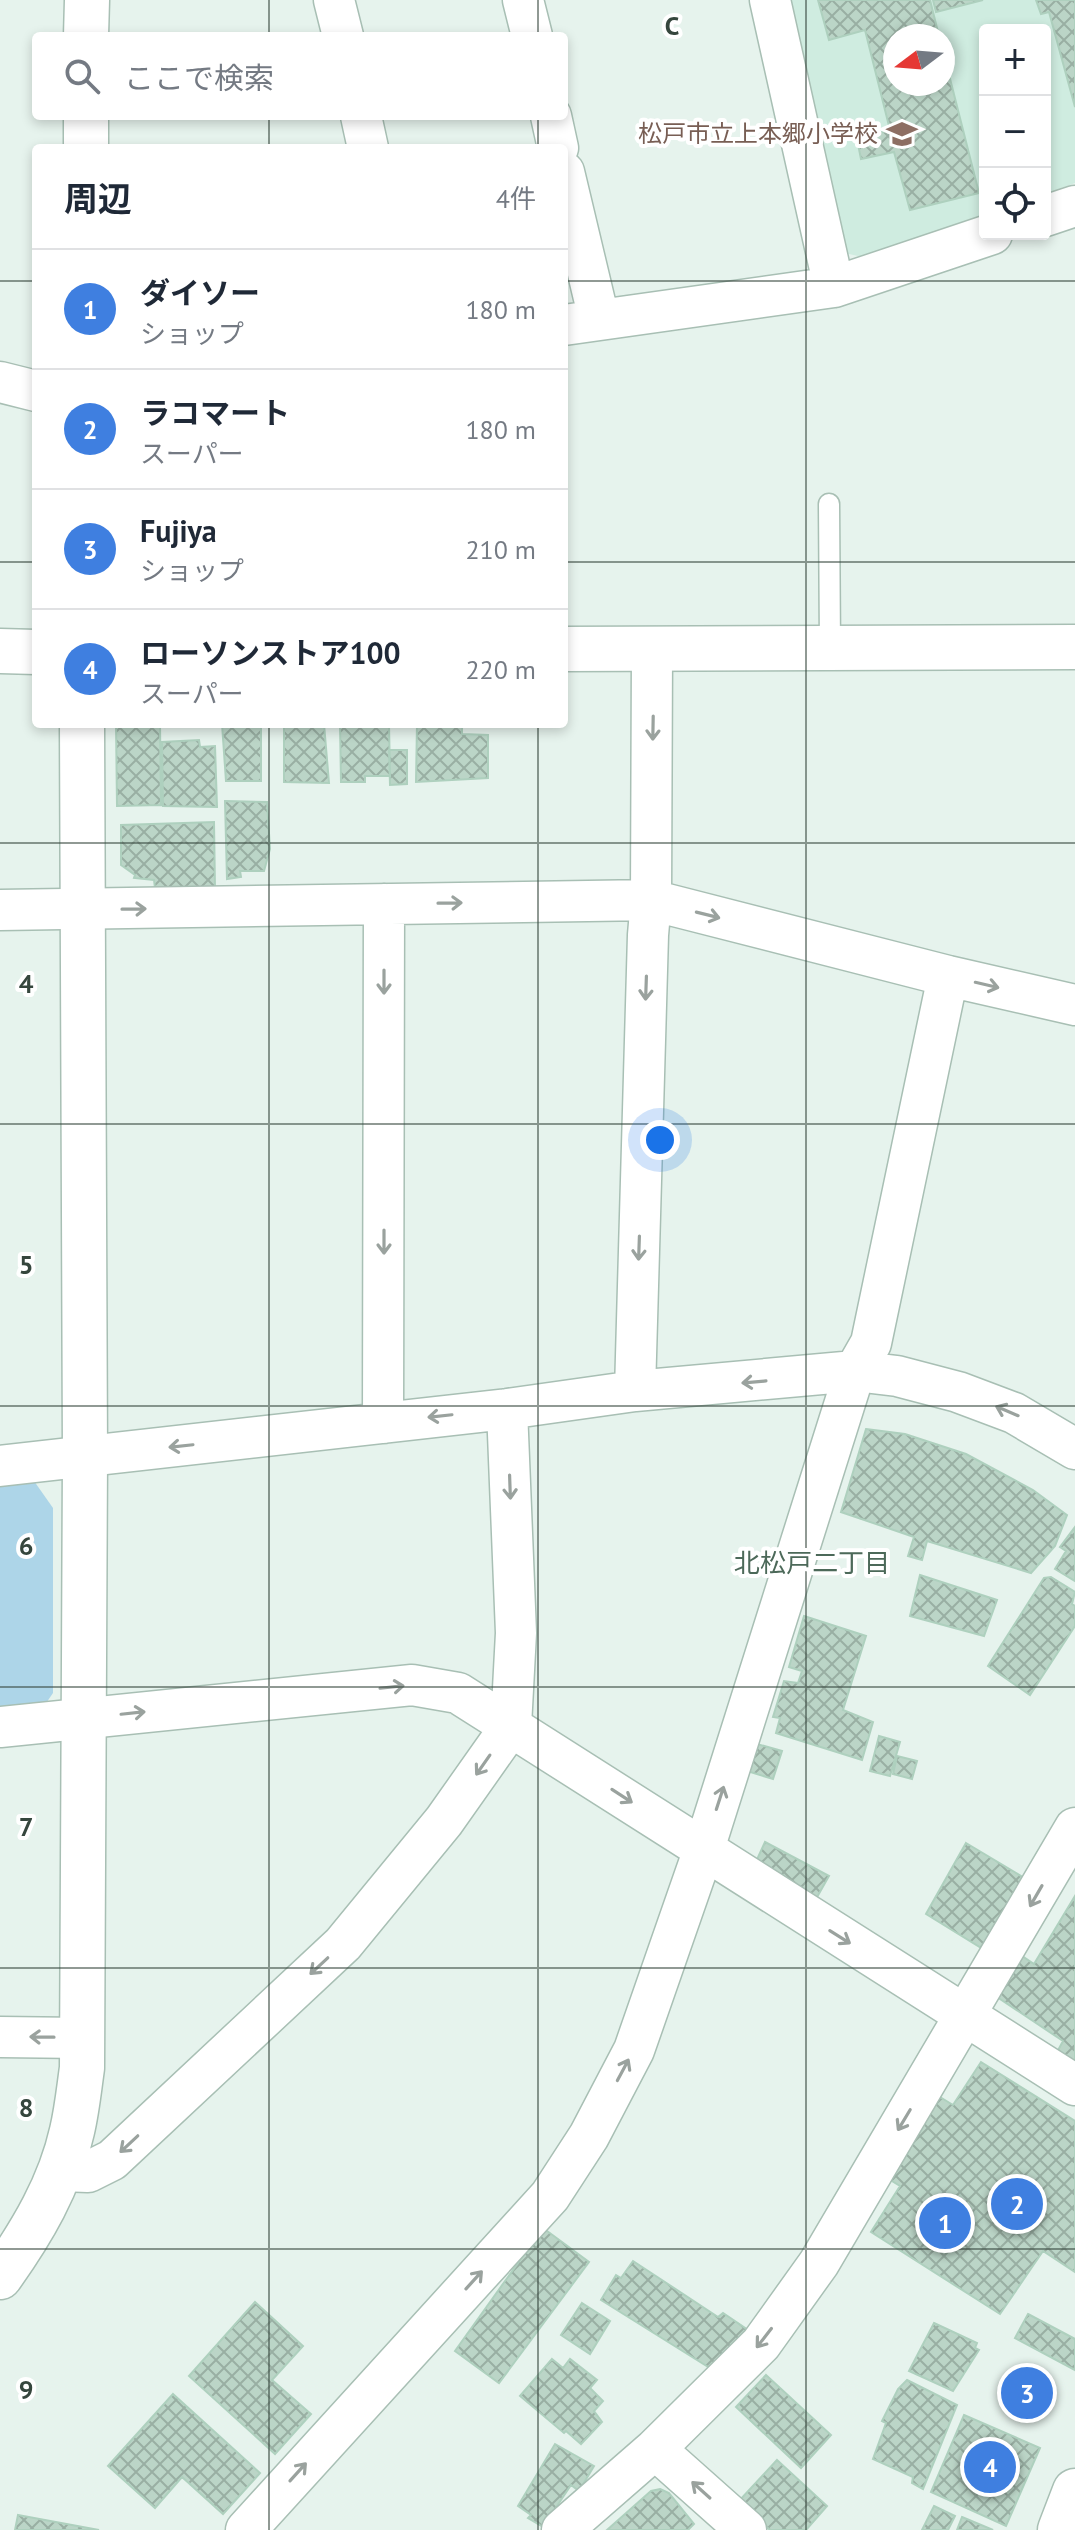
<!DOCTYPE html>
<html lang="ja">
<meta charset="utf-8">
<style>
:root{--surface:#fff;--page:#f2f2f3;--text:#1f2937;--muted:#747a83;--line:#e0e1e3;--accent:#d93025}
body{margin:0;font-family:"PT Sans","Noto Sans JP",sans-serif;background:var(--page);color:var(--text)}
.controls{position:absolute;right:24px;top:24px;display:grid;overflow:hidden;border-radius:8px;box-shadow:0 4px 12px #0003}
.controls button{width:72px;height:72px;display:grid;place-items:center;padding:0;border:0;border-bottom:2px solid var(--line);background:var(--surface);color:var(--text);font:40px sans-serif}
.compass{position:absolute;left:883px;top:24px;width:72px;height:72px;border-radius:50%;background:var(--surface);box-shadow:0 4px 12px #0003;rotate:254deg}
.you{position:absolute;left:660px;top:1140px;width:28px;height:28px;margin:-20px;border:6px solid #fff;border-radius:50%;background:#1a73e8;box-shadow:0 0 0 12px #1a73e833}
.badge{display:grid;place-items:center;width:52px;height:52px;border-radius:50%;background:var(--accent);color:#fff;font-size:26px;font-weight:700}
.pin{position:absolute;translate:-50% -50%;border:4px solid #fff;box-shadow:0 2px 8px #0006}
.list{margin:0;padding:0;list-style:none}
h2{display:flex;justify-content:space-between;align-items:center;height:104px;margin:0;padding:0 32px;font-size:34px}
h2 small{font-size:26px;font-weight:400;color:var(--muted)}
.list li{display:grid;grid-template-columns:52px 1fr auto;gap:24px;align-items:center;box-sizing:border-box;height:120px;padding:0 32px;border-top:2px solid var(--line)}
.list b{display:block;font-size:30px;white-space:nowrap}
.list p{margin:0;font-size:26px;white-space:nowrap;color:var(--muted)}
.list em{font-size:26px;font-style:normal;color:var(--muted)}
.icon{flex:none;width:44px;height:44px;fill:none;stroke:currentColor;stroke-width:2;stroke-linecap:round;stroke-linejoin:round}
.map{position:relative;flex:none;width:1075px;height:2530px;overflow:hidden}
.search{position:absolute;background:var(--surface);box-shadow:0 4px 12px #0003;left:32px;top:32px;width:536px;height:88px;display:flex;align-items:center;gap:20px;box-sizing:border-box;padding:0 28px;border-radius:8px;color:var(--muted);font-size:30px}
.panel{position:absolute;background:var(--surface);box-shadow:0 4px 12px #0003;left:32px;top:144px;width:536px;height:584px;border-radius:8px}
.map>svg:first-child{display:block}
.education{fill:#cfece0;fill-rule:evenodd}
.park{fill:#add5e8}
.building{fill:url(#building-cross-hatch);stroke:#aed0be;stroke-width:2}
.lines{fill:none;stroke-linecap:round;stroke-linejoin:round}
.service-casing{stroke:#a8bfb4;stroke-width:23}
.minor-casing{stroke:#a8bfb4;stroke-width:43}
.tertiary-casing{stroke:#a8bfb4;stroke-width:47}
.service{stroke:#fff;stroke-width:20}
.minor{stroke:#fff;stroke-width:40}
.tertiary{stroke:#fff;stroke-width:44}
.oneway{stroke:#9aa29e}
.grid{fill:none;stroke:#35463d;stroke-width:2;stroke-opacity:0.55}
.labels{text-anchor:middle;stroke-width:8;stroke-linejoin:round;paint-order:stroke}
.education-label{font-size:24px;fill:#785e54;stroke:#fff;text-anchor:end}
.neighbourhood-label{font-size:26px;fill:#4c6959;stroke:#fff}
.grid-label{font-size:26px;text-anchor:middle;font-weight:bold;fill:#35463d;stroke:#fff;stroke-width:8;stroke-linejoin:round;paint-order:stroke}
</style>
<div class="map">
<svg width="1075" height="2530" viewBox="0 0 1075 2530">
<defs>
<pattern id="building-cross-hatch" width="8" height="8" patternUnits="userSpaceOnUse" patternTransform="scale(2)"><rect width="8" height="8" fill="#bbd5c7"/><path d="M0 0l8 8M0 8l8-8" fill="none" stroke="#99afa3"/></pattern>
</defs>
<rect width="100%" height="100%" fill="#e6f3ed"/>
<path class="education" d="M789 0H1075V183L1045 194V30H985V214L862 257 845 253ZM895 36H943V84H895Z"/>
<path class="park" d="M34 1481 53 1508V1693L42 1709 0 1714V1485Z"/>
<path class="building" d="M818 0H930L939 36H895V84H943V51L979 193 910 210 894 152 861 159 857 139 890 130 865 30 829 40Z
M933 0H983L936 12Z
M1036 0H1075V107L1049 12 1041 14Z
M116 724H160L161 805 117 806Z
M222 724H261V781H226Z
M284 724H324L329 783 284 782Z
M340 724H389L390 776H365V782H341Z
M417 724H462V734L488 735V778L416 782Z
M199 740 200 747 215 746 217 807 163 806 162 742Z
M389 750H407V784L390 785Z
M225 801 267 802 270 849 264 871H240L241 877 227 879Z
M214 822 215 889 155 888 154 880 134 878 135 875 121 865V825Z
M866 1429 905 1434 966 1454 1033 1490 1067 1515 1055 1546 1031 1573 927 1541 922 1560 908 1556 914 1537 841 1512Z
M1075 1527V1581L1055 1569 1066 1551 1060 1547Z
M920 1575 997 1600 984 1636 910 1616Z
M1051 1577 1075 1592 1072 1604 1075 1606V1626L1030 1695 988 1666 1044 1578Z
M804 1616 866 1636 843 1710 873 1722 862 1760 776 1733 780 1718 773 1717 784 1681 798 1683 802 1671 789 1667Z
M879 1736 900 1742 890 1776 870 1771Z
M750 1742 782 1751 773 1779 744 1770Z
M897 1756 917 1761 912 1779 893 1774Z
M765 1842 829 1876 816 1899 754 1866Z
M966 1843 1026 1879 983 1949 926 1914Z
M1075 1896V2071L1054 2058 1063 2041 997 1997 1022 1956 1034 1964Z
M981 2062 1075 2121V2272L1043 2251 1000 2314 871 2232 900 2186 887 2178 940 2097 953 2105Z
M543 2228 589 2262 499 2383 455 2351Z
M633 2261 718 2317 723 2313 748 2330 713 2370 601 2300 616 2275 621 2278Z
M255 2302 303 2346 272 2380 311 2414 275 2454 189 2376Z
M582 2303 610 2321 590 2354 561 2335Z
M1028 2314 1075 2339V2370L1015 2338Z
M934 2323 977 2343 975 2348 979 2350 953 2391 909 2371Z
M552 2359 563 2368 570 2359 597 2380 590 2388 603 2401 594 2411 602 2422 581 2444 566 2431 564 2433 520 2396Z
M766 2375 831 2435 801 2468 736 2407Z
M907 2380 957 2405 923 2489 912 2483 913 2477 873 2459 886 2423 882 2421 898 2389Z
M173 2394 260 2473 223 2514 182 2477 155 2508 108 2466Z
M964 2415 1040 2448 1006 2526 931 2492Z
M555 2444 594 2466 579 2491 571 2485 543 2527 528 2518 531 2515 518 2506Z
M777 2460 827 2506 806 2530H770L739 2501Z
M660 2489 669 2493 694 2524 688 2530H607L651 2491Z
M934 2506 955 2516 948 2530H922Z
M18 2515 99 2530H15Z
M962 2517 993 2530H957Z"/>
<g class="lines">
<g class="service-casing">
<path id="service" d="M829 504 830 648"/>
</g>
<g class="minor-casing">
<path id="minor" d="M334 0 343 36
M523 0 532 36
M770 0 834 287
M361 116 368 148
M551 116 558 148
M564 172 599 319
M1045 216 1075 206
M564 325 834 287 992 234
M0 382 36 391
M0 910 651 900 948 976 1075 1005
M635 1391 648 935 651 900 652 650
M383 1423 384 904
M0 1466 507 1409 635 1391 855 1371 897 1376 958 1392 1014 1413 1075 1449
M0 1727 412 1685 458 1693 1075 2085
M0 2037 83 2038
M61 2171 88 2172 112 2160 343 1944 444 1821 511 1726 516 1633 507 1409
M655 2449 746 2530
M246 2530 550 2196 589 2136 634 2050 704 1849 855 1371 871 1343 948 976
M562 2530 655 2449 761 2344 819 2263 1075 1828"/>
</g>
<g class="tertiary-casing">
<path id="tertiary" d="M86 36 87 0
M86 148V116
M564 649 1075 647
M0 651 36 652
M0 2277C32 2232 60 2185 72 2131 77 2110 79 2089 82 2068L85 1457 82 724
M1060 2530 1075 2491"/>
</g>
<use href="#service" class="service"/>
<use href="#minor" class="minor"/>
<use href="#tertiary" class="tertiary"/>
</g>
<defs><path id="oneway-shaft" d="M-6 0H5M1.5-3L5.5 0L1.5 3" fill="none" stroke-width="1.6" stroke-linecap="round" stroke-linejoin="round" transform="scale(2)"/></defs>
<g class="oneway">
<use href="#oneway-shaft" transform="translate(653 728) rotate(91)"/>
<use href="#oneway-shaft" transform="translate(450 903) rotate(-1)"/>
<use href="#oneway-shaft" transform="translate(134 909) rotate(-1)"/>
<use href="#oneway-shaft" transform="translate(708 915) rotate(14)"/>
<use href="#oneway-shaft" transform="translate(384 982) rotate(90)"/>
<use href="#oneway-shaft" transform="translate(987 985) rotate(13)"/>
<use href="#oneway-shaft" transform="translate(646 988) rotate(92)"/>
<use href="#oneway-shaft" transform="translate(384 1242) rotate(90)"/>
<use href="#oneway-shaft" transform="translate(639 1248) rotate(92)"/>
<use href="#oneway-shaft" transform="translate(754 1382) rotate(175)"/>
<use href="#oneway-shaft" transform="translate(1007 1411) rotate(-157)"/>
<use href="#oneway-shaft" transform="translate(440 1416) rotate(174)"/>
<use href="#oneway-shaft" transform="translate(181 1446) rotate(174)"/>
<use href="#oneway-shaft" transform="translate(510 1487) rotate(88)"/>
<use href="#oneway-shaft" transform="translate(392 1687) rotate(-6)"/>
<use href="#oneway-shaft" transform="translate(133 1713) rotate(-6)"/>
<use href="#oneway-shaft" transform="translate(483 1765) rotate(125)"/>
<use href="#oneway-shaft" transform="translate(622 1796) rotate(33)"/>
<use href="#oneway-shaft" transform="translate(720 1798) rotate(-72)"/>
<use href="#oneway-shaft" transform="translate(1036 1896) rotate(120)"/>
<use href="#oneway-shaft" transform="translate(840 1937) rotate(32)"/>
<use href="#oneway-shaft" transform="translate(319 1966) rotate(137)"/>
<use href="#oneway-shaft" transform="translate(42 2037) rotate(-179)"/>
<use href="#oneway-shaft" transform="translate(623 2070) rotate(-62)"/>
<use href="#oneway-shaft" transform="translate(904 2120) rotate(121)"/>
<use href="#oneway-shaft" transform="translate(129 2144) rotate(137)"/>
<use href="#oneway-shaft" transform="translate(474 2280) rotate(-48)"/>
<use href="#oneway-shaft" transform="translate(764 2338) rotate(128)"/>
<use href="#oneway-shaft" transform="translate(298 2472) rotate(-48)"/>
<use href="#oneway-shaft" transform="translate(701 2490) rotate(-138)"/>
</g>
<path class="grid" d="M269 0V36M538 0V36M806 0V2530M269 116V148M538 116V148M0 281H36M564 281H1075M0 562H36M564 562H1075M269 724V2530M538 724V2530M0 843H1075M0 1124H1075M0 1406H1075M0 1687H1075M0 1968H1075M0 2249H1075"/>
<defs>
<g id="school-bare" transform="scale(2.4)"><path d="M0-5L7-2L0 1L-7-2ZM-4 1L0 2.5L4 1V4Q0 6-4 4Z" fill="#8d6e63" stroke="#fff" stroke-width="2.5" paint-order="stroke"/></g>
</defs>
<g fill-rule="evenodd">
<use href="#school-bare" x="902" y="134"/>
</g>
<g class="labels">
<g class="education-label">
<text x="878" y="142">松戸市立上本郷小学校</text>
</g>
<g class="neighbourhood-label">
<text x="812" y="1572">北松戸二丁目</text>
</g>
</g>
<g class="grid-label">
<text x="672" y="35">C</text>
<text x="26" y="993">4</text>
<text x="26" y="1274">5</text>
<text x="26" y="1555">6</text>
<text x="26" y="1836">7</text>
<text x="26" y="2117">8</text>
<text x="26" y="2399">9</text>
</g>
</svg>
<div class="controls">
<button>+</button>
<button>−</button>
<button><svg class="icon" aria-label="locate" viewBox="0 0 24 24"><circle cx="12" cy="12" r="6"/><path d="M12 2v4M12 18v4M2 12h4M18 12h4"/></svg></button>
</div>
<svg class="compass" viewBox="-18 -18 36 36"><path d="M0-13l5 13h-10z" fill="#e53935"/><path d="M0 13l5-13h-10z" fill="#747a83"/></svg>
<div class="you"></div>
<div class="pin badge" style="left:945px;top:2223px;background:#3f7fe0">1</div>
<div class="pin badge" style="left:1017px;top:2204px;background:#3f7fe0">2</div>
<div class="pin badge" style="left:1027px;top:2393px;background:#3f7fe0">3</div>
<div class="pin badge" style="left:990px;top:2467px;background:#3f7fe0">4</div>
<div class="search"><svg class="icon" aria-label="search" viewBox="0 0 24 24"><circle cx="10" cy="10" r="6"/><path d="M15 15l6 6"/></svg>ここで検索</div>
<section class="panel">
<h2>周辺<small>4件</small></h2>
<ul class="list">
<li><span class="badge" style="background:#3f7fe0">1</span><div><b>ダイソー</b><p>ショップ</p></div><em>180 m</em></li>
<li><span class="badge" style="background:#3f7fe0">2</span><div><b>ラコマート</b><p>スーパー</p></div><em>180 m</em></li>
<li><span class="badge" style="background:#3f7fe0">3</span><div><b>Fujiya</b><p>ショップ</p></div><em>210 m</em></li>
<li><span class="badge" style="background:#3f7fe0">4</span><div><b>ローソンストア100</b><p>スーパー</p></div><em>220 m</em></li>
</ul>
</section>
</div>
